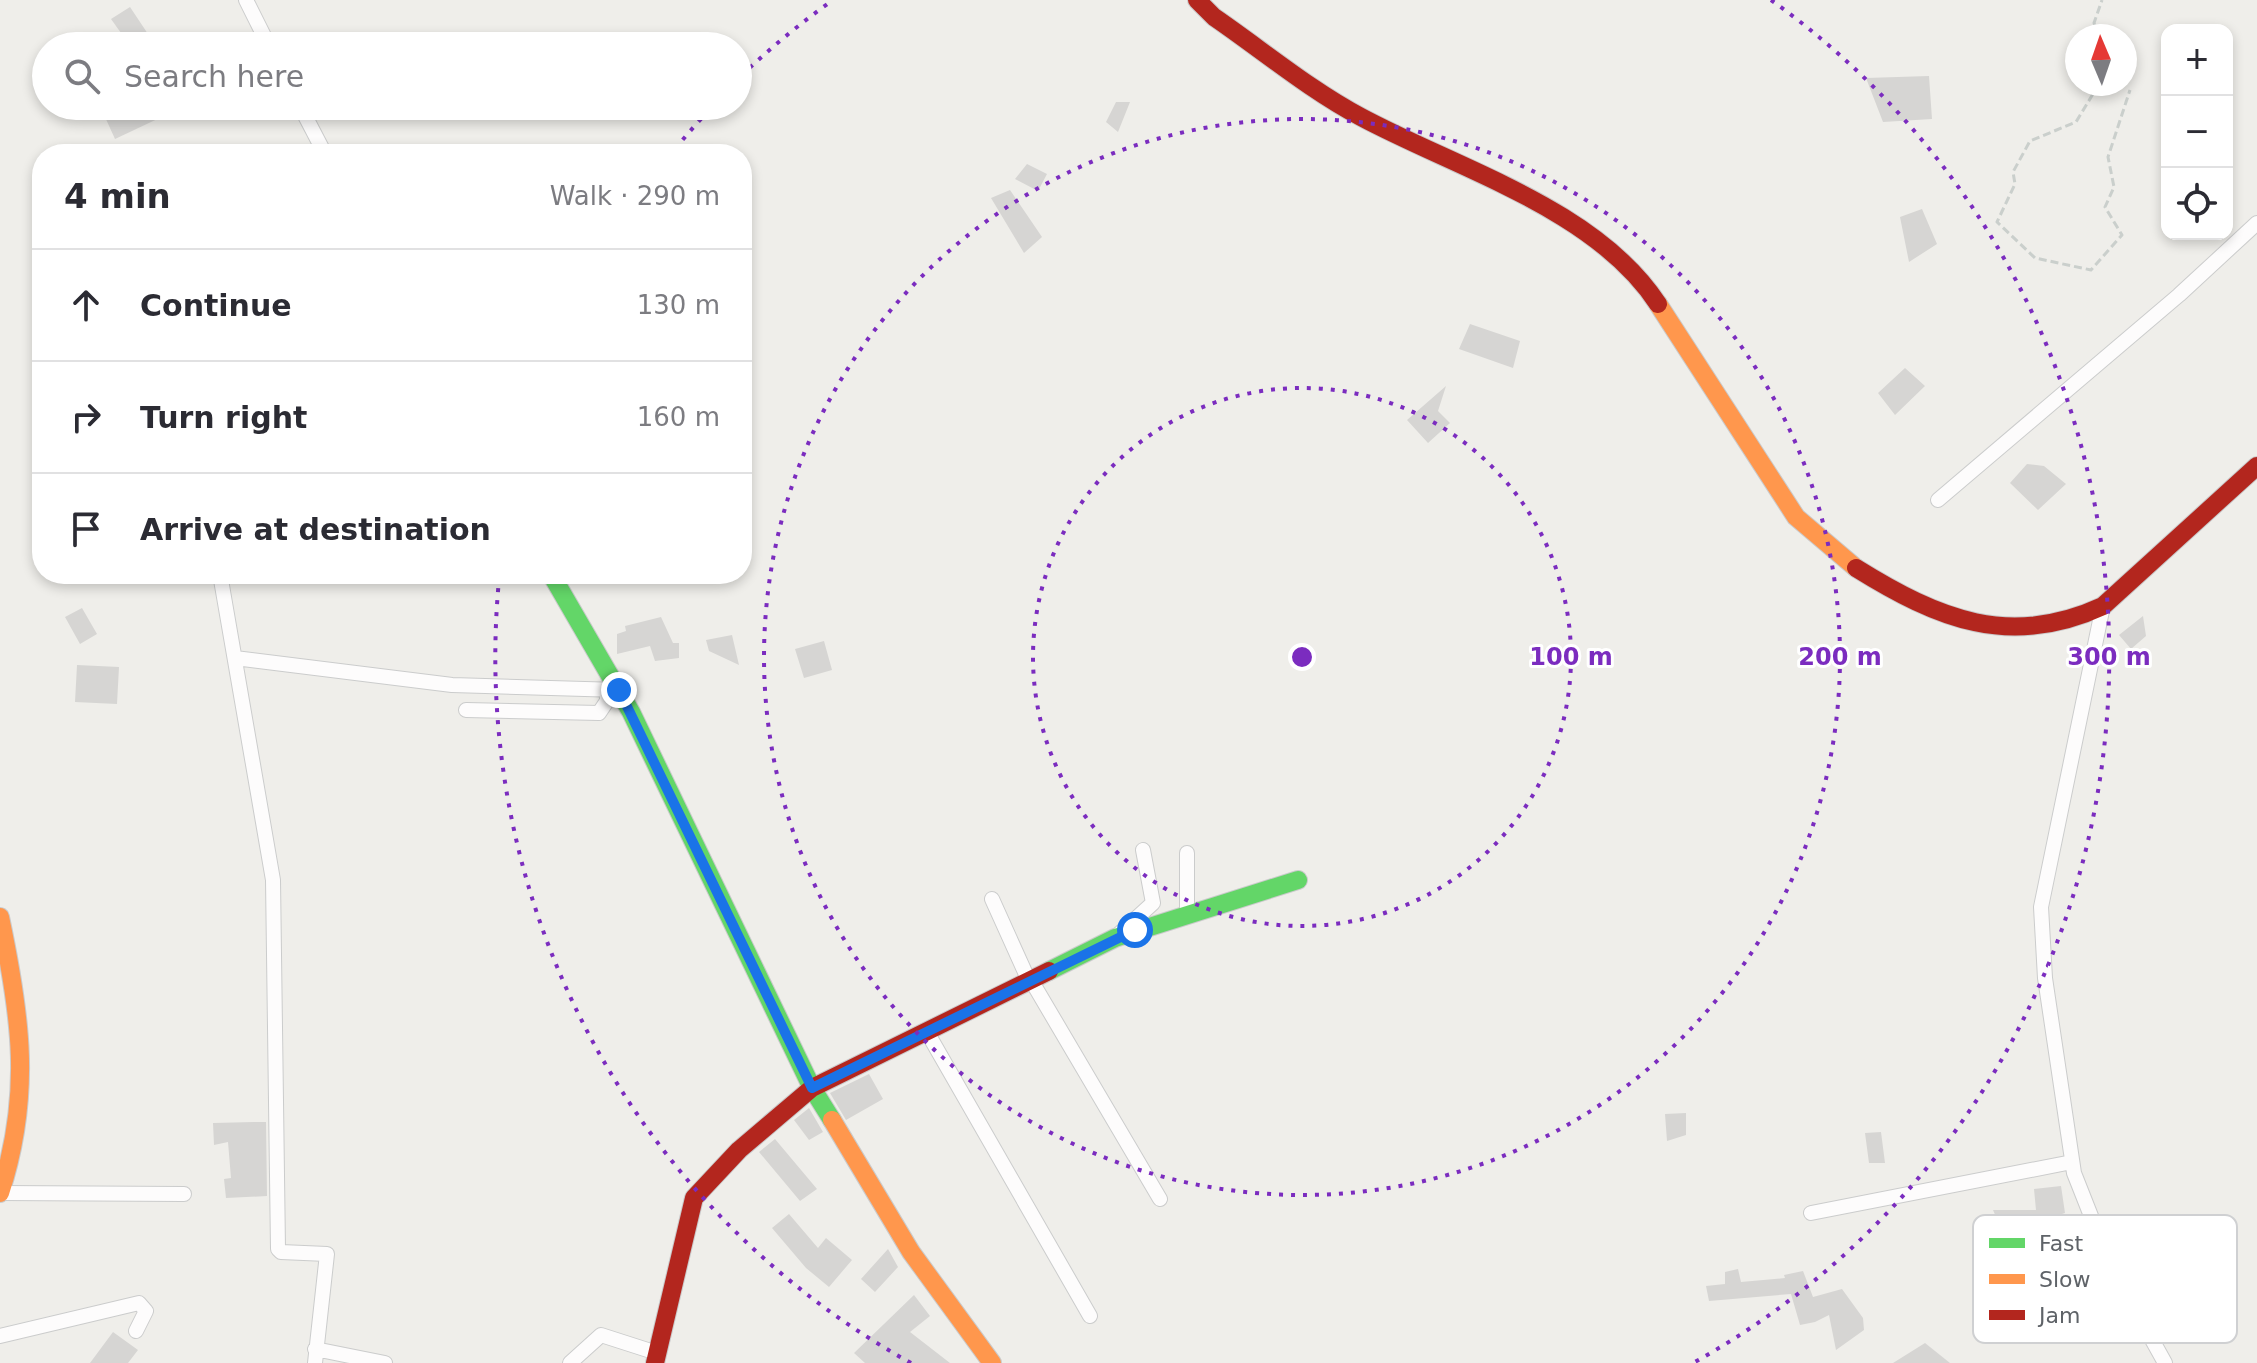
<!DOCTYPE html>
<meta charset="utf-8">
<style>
:root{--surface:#fff;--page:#f7f7f7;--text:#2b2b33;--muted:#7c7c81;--line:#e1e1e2}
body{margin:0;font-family:"DejaVu Sans",sans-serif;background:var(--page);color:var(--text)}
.controls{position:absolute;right:24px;top:24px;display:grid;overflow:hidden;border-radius:16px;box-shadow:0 4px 12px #0003}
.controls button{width:72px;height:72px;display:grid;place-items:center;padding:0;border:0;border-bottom:2px solid var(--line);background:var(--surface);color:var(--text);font:40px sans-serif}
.compass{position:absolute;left:2065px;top:24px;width:72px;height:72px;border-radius:50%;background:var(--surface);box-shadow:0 4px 12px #0003;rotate:358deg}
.stop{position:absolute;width:24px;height:24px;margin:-18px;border:6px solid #1a73e8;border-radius:50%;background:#fff}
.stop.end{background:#1a73e8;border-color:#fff;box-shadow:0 2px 8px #0008}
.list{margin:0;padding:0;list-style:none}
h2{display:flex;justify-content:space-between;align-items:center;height:104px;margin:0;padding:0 32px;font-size:34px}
h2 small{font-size:26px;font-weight:400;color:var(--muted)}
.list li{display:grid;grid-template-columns:52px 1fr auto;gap:24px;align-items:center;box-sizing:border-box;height:112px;padding:0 32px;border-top:2px solid var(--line)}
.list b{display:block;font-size:30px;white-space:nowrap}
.list em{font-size:26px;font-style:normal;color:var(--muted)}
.icon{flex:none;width:44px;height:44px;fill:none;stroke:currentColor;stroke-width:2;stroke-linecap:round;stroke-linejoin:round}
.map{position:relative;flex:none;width:2257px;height:1363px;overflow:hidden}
.search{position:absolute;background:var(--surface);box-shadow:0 4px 12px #0003;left:32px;top:32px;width:720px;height:88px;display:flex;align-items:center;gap:20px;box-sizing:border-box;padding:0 28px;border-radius:44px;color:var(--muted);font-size:30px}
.panel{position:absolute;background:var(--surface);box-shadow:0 4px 12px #0003;left:32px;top:144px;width:720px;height:440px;border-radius:32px}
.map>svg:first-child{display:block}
.building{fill:#d6d5d3}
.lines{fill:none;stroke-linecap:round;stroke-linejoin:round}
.street-casing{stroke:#cbcccc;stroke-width:16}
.fast-casing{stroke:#cacacb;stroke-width:20}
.slow-casing{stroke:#cacacb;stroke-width:20}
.jam-casing{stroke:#cacacb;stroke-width:20}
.path{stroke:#cacfcc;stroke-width:3;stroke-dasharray:8 4;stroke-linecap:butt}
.street{stroke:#fdfcfc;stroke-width:14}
.fast{stroke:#63d668;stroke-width:18}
.slow{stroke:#ff974d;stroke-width:18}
.jam{stroke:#b3261e;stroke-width:18}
.route{stroke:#1a73e8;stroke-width:10}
.ring{fill:none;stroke:#7b2cbf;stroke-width:4;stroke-dasharray:4 8}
.key{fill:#fff;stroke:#cfd0d2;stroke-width:2}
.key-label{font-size:22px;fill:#5f6368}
.centre{fill:#7b2cbf;stroke:#fff;stroke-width:4}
.ring-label{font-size:24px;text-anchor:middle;font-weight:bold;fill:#7b2cbf;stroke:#fff;stroke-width:6;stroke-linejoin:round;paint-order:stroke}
</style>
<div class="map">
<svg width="2257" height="1363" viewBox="0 0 2257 1363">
<rect width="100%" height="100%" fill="#efeeea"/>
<path class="building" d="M130 7 156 46H95L121 33 111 19Z
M1929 76 1932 119 1883 122 1866 78Z
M1116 102H1130L1118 132 1106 122Z
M100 106H185L115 139Z
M1027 164 1047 174 1038 191 1015 179Z
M1010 190 1042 237 1024 253 991 198Z
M1922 209 1937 244 1909 262 1900 217Z
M1470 324 1520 341 1513 368 1459 349Z
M1905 368 1925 386 1895 415 1878 393Z
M1446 386 1438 411 1450 423 1428 443 1407 420Z
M2027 464 2044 466 2066 484 2038 510 2010 483Z
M82 608 97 634 80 644 65 617Z
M2143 616 2146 636 2131 649 2119 635Z
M661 617 673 643H679V658L655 661 650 646 617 654V634L626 631 625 626Z
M732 635 739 665 709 651 706 640Z
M824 641 832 670 804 678 795 649Z
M77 665 119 667 117 704 75 702Z
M869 1074 883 1099 846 1120 830 1093Z
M809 1108 823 1132 809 1140 794 1120Z
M1686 1113V1135L1667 1141 1665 1114Z
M254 1122H266L267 1196 226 1198 224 1179 231 1178 228 1142 214 1145 213 1123Z
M1881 1132 1885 1163H1869L1865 1133Z
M775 1139 817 1189 800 1201 759 1152Z
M2061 1186 2065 1213 2003 1233 1993 1210H2036L2034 1189Z
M789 1214 818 1248 826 1238 852 1260 829 1287 806 1268 772 1228Z
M888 1249 898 1267 875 1292 861 1279Z
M1738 1269 1741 1282 1785 1278 1784 1275 1803 1271 1813 1297 1842 1289 1863 1318 1864 1330 1836 1350 1829 1315 1815 1322 1800 1325 1791 1294 1709 1301 1706 1286 1725 1284V1272Z
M914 1295 930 1316 910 1332 950 1363H865L854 1353Z
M113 1332 138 1350 128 1363H90Z
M1925 1343 1950 1363H1893Z"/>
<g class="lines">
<g class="street-casing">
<path id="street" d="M246 0 269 46
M300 106 325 154
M1938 500 2179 295 2257 223
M220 574 273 880 278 1249 281 1252 327 1254 315 1363
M2103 606 2041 907 2045 978 2074 1173 2110 1264 2165 1363
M235 658 452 685 619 690
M466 710 599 713 607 701V690
M1187 853V913
M992 899 1029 981
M1118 935 1153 903 1143 850
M1031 980 1160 1199
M927 1032 1090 1316
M0 1193 184 1194
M1811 1213 2072 1162
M0 1336 139 1303 146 1311 136 1331
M315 1349 385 1363
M570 1363 601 1335 657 1353"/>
</g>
<g class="fast-casing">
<path id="fast" d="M551 574 631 712 812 1088 832 1120
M1049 971 1115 938 1298 880"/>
</g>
<g class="slow-casing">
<path id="slow" d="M1658 304 1796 517 1856 568
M0 917C21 1016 32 1095 0 1193
M832 1120 911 1252 992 1363"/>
</g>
<g class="jam-casing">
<path id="jam" d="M1197 0 1214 17C1262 50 1310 90 1361 117 1458 169 1596 209 1658 304
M1856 568C1938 619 2010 649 2103 606L2257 466
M655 1363 694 1198 739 1150 812 1088 1049 971"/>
</g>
<path class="path" d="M2099 36 2094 23 2102 0
M2099 84 2076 122 2030 141 2013 172 2015 184 1997 222 2035 258 2091 270 2122 235 2105 207 2114 187 2108 157 2130 90"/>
<use href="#street" class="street"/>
<use href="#fast" class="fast"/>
<use href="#slow" class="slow"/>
<use href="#jam" class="jam"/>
</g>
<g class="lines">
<path class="route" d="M619 690 812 1088 1135 930"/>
</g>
<g class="ring">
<circle cx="1302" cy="657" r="269"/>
<circle cx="1302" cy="657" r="538"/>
<path d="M911 1363A807 807 0 0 1 499 580M675 149A807 807 0 0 1 712 107M741 76A807 807 0 0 1 833 0M1771 0A807 807 0 0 1 1693 1363"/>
</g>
<rect x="1973" y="1215" width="264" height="128" rx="12" class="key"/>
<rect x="1989" y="1238" width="36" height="10" fill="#63d668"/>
<rect x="1989" y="1274" width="36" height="10" fill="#ff974d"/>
<rect x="1989" y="1310" width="36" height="10" fill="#b3261e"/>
<g class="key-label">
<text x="2039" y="1251">Fast</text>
<text x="2039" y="1287">Slow</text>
<text x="2039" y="1323">Jam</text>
</g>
<circle cx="1302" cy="657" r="12" class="centre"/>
<g class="ring-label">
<text x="1571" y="665">100 m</text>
<text x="1840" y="665">200 m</text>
<text x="2109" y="665">300 m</text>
</g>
</svg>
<div class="controls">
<button>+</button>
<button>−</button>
<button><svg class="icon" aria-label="locate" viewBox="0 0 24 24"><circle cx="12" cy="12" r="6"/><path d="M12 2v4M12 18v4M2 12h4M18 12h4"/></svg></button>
</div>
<svg class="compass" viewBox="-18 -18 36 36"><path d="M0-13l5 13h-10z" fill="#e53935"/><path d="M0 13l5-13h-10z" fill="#7c7c81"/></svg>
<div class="stop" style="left:1135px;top:930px"></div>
<div class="stop end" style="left:619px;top:690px"></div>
<div class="search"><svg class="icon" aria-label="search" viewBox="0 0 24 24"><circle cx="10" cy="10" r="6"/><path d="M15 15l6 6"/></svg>Search here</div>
<section class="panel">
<h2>4 min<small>Walk · 290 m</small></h2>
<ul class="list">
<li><svg class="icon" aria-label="ahead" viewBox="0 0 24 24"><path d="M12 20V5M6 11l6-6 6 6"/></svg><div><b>Continue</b></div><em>130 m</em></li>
<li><svg class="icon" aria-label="right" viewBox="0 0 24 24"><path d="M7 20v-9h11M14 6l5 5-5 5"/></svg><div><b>Turn right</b></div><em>160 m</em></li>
<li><svg class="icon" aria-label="arrive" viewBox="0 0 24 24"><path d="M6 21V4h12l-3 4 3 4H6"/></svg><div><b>Arrive at destination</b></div></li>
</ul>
</section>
</div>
